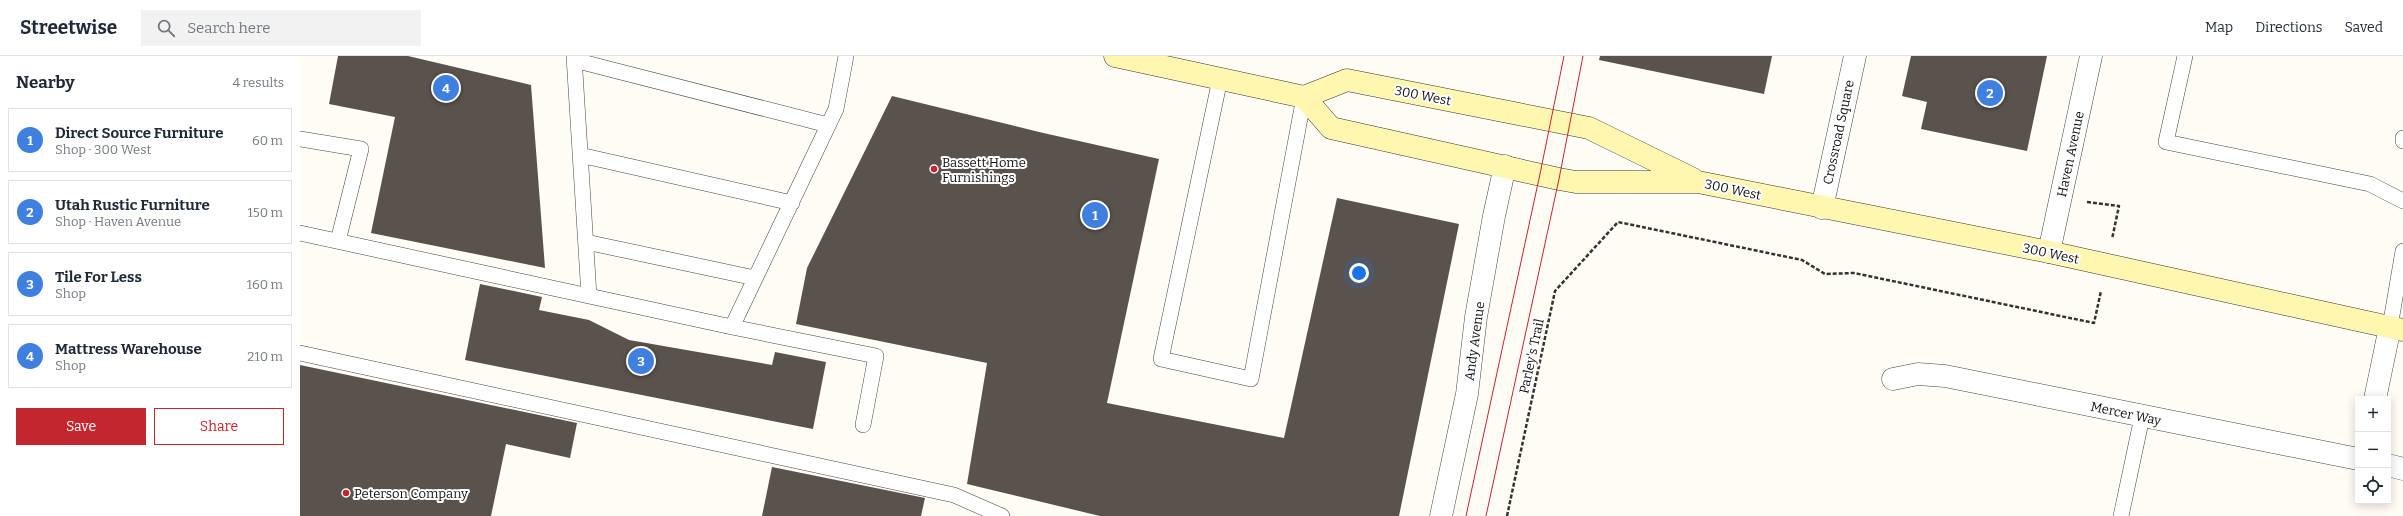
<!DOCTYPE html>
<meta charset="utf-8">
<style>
:root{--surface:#fff;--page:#f2f2f3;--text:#1f2937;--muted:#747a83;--line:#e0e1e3;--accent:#c4262e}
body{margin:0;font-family:Bitter,serif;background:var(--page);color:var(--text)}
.controls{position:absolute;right:12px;bottom:12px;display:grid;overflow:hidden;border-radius:0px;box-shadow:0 2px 10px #0003}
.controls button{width:36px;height:36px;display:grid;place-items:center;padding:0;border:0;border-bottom:1px solid var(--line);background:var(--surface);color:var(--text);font:20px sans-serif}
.you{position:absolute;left:1059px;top:217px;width:14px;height:14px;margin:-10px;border:3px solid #fff;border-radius:50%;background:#1a73e8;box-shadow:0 0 0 6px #1a73e833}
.badge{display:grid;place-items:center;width:26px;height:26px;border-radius:50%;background:var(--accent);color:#fff;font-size:13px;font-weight:700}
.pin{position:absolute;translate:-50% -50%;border:2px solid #fff;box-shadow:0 1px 4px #0006}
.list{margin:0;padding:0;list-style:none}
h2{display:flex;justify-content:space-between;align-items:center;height:52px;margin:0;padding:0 16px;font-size:17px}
h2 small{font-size:13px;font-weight:400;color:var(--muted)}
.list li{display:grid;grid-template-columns:26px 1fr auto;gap:12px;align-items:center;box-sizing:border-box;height:64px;margin:0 8px 8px;padding:0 8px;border:1px solid var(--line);border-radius:0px}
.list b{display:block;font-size:15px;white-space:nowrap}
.list p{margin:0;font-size:13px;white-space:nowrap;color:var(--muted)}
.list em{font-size:13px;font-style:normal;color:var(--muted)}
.actions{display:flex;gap:8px;padding:12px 16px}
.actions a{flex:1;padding:9px 0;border:1px solid var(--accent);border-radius:0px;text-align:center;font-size:14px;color:var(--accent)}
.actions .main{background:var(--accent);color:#fff}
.icon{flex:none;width:22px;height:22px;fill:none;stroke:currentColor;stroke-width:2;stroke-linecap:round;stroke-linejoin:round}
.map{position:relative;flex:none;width:2103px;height:460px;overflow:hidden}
header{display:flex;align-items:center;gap:24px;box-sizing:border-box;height:56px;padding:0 20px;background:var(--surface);border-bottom:1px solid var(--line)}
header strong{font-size:19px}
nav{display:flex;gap:22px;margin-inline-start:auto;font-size:14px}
.search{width:280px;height:36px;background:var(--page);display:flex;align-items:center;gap:10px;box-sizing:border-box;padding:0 14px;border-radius:0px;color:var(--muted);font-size:15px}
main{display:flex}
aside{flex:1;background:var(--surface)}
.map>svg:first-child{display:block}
.building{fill:#5a524d}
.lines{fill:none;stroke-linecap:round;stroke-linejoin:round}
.service-casing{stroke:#444;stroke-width:16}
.minor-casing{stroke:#444;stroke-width:23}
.tertiary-casing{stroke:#444;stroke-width:23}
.secondary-casing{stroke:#333;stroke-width:23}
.path{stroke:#333;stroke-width:2.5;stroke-dasharray:4 2;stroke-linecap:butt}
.service{stroke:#fff;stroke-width:15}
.minor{stroke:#fff;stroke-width:22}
.tertiary{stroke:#fff;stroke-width:22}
.secondary{stroke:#fff6b0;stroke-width:22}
.tram{stroke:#c4262e;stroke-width:1}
.poi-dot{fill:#c4262e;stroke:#fff;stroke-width:1.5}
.labels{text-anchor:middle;stroke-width:4;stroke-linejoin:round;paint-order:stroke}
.street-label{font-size:13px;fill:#111;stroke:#fff}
.poi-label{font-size:13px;fill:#111;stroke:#fff;text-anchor:start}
</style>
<header>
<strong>Streetwise</strong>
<div class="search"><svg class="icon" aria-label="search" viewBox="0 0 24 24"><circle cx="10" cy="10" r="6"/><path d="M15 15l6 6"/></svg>Search here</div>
<nav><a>Map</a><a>Directions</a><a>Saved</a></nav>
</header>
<main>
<aside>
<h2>Nearby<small>4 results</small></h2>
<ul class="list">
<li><span class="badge" style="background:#3f7fe0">1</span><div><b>Direct Source Furniture</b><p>Shop · 300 West</p></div><em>60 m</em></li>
<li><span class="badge" style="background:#3f7fe0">2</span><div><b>Utah Rustic Furniture</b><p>Shop · Haven Avenue</p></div><em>150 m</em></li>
<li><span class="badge" style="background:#3f7fe0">3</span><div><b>Tile For Less</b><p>Shop</p></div><em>160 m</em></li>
<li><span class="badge" style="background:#3f7fe0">4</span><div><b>Mattress Warehouse</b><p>Shop</p></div><em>210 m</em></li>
</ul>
<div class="actions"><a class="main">Save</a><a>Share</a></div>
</aside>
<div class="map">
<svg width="2103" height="460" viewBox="0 0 2103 460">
<rect width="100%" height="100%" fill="#fffdf5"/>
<path class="building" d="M38 0H108L231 29 245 212 71 177 95 61 29 48Z
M1300 0H1472L1464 38 1299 4Z
M1611 0H1747L1727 95 1621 73 1627 46 1602 40Z
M592 40 739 76 859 103 807 347 984 382 1037 142 1159 168 1099 460H800L667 428 687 307 496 268 507 212Z
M180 228 242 241 239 254 289 264 329 284 472 309 475 296 526 306 513 373 165 304Z
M0 309 277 367 270 402 206 388 191 460H0Z
M472 411 625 442 621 460H462Z"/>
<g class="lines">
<g class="service-casing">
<path id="service" d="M274 0 289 240 432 271 536 53 546 0
M1885 0 1866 86 2070 128 2103 145
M274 4 528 69
M920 23 861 303 951 323 1004 41
M2103 82V85
M0 83 61 93 38 185
M280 99 492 147
M0 177 289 240
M286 186 455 222
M432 271 576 300 563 369
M2090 271 2103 195
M0 297 654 439 702 460
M1821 460 1842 361"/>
</g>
<g class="minor-casing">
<path id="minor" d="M1522 152 1555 0
M1593 323 1618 318 1645 320 2058 403
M2075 343 2090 271
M2088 409 2103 413
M1141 460 1167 338 1176 261 1194 160 1205 110"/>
</g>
<g class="tertiary-casing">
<path id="tertiary" d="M1749 196 1791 0"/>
</g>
<g class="secondary-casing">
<path id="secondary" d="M815 0 1004 41 1047 24 1289 72 1393 123
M1004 41 1031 72 1259 123 1276 126H1398L1749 196 2103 274"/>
</g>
<path class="path" d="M1787 146 1819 150 1812 183
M1207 460 1255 235 1318 166 1502 204 1525 218 1554 217 1794 267 1801 235"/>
<use href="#service" class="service"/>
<use href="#minor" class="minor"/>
<use href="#tertiary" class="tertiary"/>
<use href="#secondary" class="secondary"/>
<path class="tram" d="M1166 460 1240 118 1264 0
M1186 460 1259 123 1283 0"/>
</g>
<g class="poi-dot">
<circle cx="634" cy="113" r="4"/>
<circle cx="46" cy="437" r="4"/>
</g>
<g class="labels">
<g class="street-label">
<text transform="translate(1123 39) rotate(11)" y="5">300 West</text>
<text transform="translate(1538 76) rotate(-78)" y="5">Crossroad Square</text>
<text transform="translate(1770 98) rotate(-78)" y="5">Haven Avenue</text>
<text transform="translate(1433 133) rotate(12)" y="5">300 West</text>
<text transform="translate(1751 197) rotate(12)" y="5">300 West</text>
<text transform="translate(1174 285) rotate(-82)" y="5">Andy Avenue</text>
<text transform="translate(1231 300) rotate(-78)" y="5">Parley's Trail</text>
<text transform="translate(1826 357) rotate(12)" y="5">Mercer Way</text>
</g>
<g class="poi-label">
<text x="642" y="111">Bassett Home<tspan x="642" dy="15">Furnishings</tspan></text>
<text x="54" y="442">Peterson Company</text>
</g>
</g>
</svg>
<div class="controls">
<button>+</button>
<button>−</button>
<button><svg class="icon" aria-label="locate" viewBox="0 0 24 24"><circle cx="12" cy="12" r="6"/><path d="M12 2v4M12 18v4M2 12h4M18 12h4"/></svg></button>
</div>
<div class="you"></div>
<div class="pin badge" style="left:795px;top:159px;background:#3f7fe0">1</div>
<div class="pin badge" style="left:1690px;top:37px;background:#3f7fe0">2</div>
<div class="pin badge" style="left:341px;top:305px;background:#3f7fe0">3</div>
<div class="pin badge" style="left:146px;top:32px;background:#3f7fe0">4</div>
</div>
</main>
